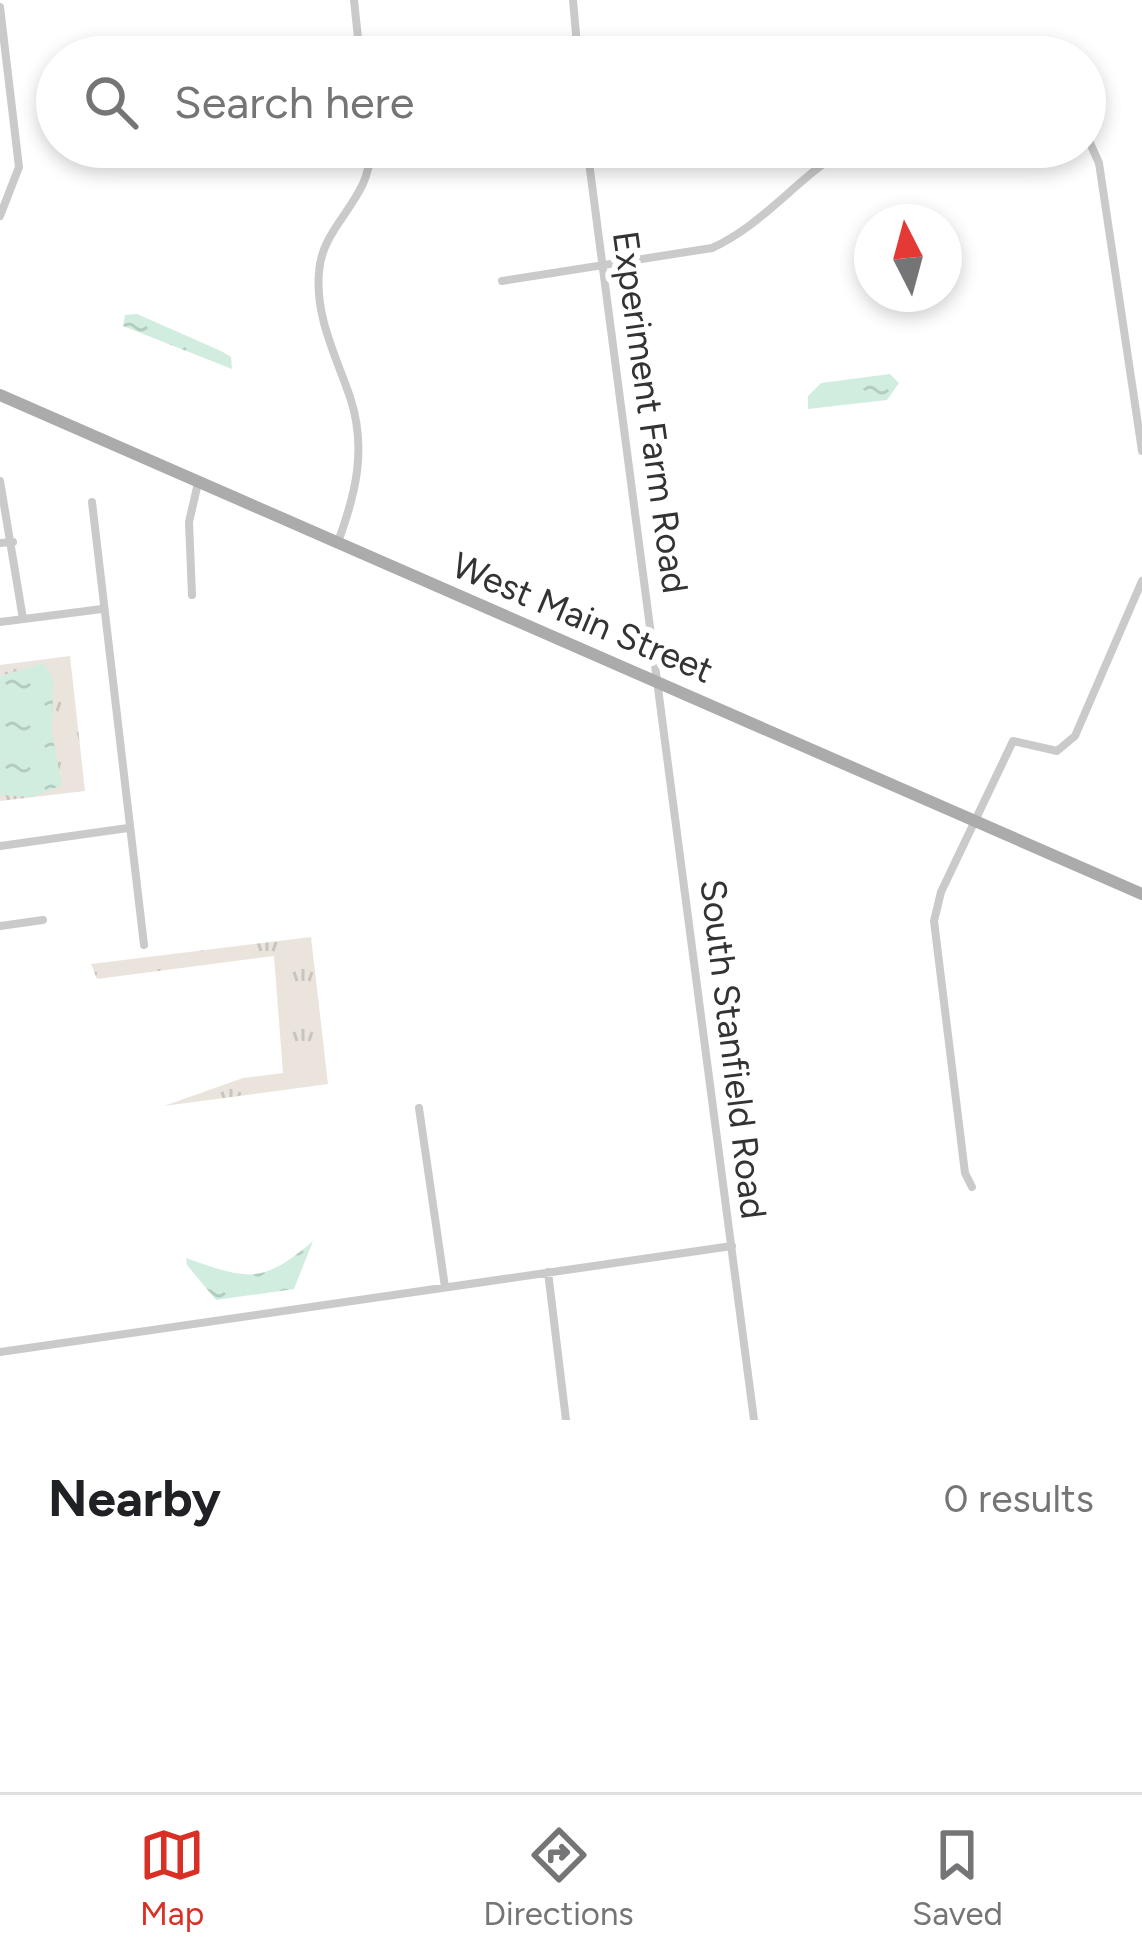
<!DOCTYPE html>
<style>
:root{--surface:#fff;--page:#f6f6f6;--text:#202124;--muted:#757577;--line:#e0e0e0;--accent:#d93025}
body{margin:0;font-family:Figtree,sans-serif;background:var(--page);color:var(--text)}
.compass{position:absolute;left:854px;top:204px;width:108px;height:108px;border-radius:50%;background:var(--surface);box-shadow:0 6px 18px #0003;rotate:354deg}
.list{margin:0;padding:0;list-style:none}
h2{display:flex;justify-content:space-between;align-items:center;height:156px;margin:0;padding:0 48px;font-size:51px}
h2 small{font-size:39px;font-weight:400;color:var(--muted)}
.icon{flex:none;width:66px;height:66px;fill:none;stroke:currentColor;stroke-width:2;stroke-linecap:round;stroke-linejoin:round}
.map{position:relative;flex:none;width:1142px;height:1420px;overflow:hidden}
.search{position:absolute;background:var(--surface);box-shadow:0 6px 18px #0003;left:36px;right:36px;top:36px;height:132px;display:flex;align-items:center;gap:30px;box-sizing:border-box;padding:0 42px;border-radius:66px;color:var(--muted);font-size:45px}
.sheet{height:372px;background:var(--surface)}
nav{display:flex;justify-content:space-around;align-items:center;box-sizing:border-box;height:168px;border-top:3px solid var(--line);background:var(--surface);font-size:33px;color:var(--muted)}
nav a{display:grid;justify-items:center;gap:6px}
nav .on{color:var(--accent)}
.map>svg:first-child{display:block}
.grass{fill:url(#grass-tufts)}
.water{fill:url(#water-ripples)}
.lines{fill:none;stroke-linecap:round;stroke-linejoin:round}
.minor{stroke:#cacaca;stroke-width:8}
.major{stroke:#ababab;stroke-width:12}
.labels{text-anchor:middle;stroke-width:12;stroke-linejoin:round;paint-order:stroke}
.street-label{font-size:36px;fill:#333;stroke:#fff}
</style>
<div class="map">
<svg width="1142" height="1420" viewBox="0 0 1142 1420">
<defs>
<pattern id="grass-tufts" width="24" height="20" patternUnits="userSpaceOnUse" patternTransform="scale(3)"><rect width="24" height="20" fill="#eae4dc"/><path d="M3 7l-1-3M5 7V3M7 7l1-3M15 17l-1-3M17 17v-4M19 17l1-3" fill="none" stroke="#c9c4bd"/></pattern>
<pattern id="water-ripples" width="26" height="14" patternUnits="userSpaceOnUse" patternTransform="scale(3)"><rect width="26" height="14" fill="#d0eddf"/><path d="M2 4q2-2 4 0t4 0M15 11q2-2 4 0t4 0" fill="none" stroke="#b3ccc0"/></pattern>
</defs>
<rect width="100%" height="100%" fill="#fff"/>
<path class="grass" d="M70 656 85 791 0 801V665Z
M311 937 328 1084 164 1106 243 1078 283 1073 274 956 97 979 91 964Z"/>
<path class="water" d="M137 314 221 351 231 357 232 369 123 326 125 315Z
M890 374 899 383 887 400 808 409V396L821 383Z
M44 663 53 679 52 734 62 785 33 797 0 795V676Z
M313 1241 294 1289 216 1300 187 1265 186 1258C246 1279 261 1286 313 1241Z"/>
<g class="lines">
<path class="minor" d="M354 0 360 57
M573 0 578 57
M0 7 19 167 0 216
M1085 132 1099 163 1142 451
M587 147 754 1420
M502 281 712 248C765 224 799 175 849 147
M0 481 23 619
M92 502 144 945
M338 542C356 493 367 448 350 397 336 356 315 317 319 272 322 223 373 200 370 147
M0 543 13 542
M192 595 189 522 198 483
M0 622 102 609
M0 846 128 828
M0 926 43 920
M419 1108 445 1287
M972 1187 965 1173 934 921 941 892 1013 741 1057 751 1075 736 1142 581
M548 1272 566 1420
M0 1352 732 1246"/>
<path class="major" d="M0 395 1142 894"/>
</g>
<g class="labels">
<g class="street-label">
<text transform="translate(651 412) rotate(82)" y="13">Experiment Farm Road</text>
<text transform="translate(583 617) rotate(23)" y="13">West Main Street</text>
<text transform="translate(734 1049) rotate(83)" y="13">South Stanfield Road</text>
</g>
</g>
</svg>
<svg class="compass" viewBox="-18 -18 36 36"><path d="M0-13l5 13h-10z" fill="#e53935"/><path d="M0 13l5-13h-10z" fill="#757577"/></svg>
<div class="search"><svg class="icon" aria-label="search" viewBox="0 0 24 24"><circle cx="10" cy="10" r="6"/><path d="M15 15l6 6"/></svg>Search here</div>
</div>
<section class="sheet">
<h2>Nearby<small>0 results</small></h2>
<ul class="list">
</ul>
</section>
<nav>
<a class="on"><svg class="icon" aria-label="map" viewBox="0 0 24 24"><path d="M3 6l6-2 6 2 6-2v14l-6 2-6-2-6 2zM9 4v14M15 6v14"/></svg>Map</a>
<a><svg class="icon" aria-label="directions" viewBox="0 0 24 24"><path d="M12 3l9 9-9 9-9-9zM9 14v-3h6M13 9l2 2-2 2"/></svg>Directions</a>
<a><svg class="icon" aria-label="saved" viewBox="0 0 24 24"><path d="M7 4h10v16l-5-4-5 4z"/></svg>Saved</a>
</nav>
